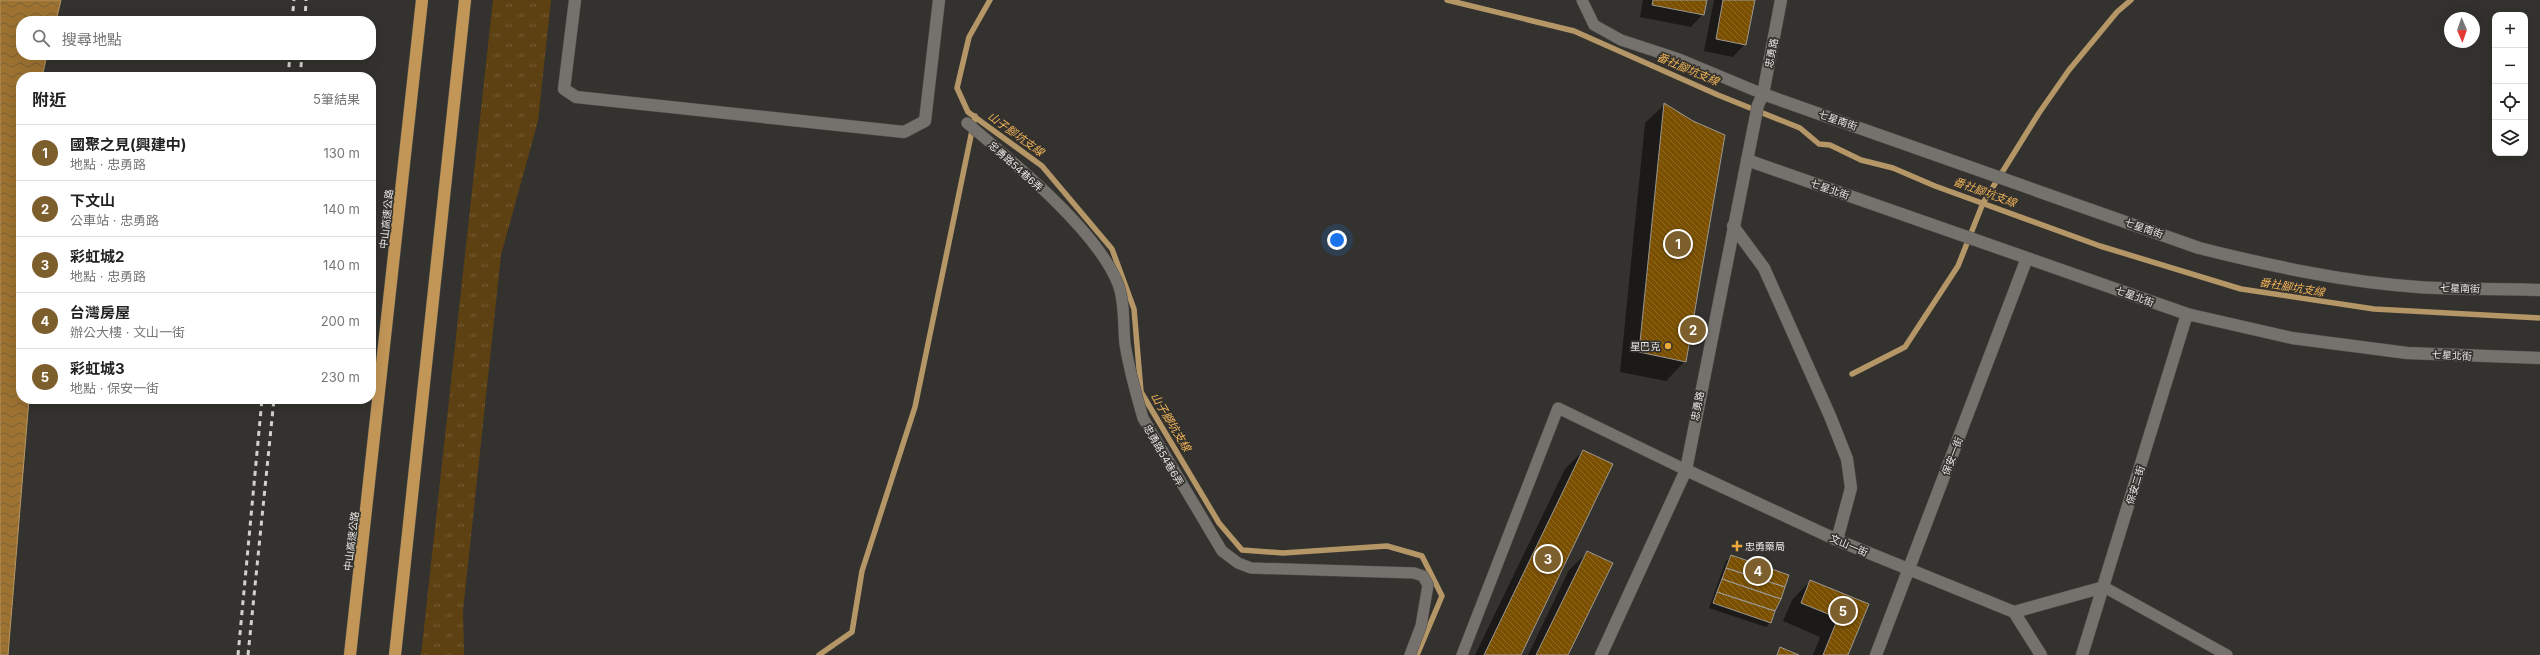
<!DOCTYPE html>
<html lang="zh-TW">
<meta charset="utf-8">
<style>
:root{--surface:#fff;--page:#f6f6f6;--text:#222;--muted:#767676;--line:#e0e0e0;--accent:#7d5f2d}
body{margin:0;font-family:Inter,"Noto Sans TC",sans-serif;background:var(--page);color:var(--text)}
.controls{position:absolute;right:12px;top:12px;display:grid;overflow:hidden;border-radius:8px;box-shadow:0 4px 16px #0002}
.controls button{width:36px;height:36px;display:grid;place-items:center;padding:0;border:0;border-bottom:1px solid var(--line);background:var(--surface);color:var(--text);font:20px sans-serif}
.compass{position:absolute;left:2444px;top:12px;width:36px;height:36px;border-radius:50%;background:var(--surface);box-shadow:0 4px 16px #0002;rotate:178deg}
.you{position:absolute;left:1337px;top:240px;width:14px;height:14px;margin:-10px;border:3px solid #fff;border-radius:50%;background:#1a73e8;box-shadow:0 0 0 6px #1a73e833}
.badge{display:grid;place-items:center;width:26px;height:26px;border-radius:50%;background:var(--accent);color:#fff;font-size:13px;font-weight:700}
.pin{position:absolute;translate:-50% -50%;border:2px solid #fff;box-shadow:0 1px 4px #0006}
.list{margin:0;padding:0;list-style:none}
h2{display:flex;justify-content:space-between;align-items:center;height:52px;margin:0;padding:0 16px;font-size:17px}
h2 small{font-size:13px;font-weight:400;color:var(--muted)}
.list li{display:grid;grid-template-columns:26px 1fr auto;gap:12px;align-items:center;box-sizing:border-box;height:56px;padding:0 16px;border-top:1px solid var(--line)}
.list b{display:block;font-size:15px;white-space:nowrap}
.list p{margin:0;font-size:13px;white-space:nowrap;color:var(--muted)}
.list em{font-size:13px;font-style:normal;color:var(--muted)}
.icon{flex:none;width:22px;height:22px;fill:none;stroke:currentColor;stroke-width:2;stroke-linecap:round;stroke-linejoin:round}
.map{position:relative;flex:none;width:2540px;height:655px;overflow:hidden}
.search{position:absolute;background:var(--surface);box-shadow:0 4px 16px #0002;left:16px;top:16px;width:360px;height:44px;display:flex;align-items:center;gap:10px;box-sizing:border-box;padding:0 14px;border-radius:16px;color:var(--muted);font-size:15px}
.panel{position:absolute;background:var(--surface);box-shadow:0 4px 16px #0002;left:16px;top:72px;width:360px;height:332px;border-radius:16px}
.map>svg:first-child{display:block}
.grass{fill:url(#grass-tufts)}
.water{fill:url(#water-waves);stroke:#b49667}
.shadow{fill:#0007}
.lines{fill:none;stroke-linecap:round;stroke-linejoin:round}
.stream{stroke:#b49667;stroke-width:5.5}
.building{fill:url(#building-back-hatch);stroke:#9a9793}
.lane-casing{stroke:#51504c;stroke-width:12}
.street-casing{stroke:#51504c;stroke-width:13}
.secondary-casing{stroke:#51504c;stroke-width:13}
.highway-casing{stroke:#51504c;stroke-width:13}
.lane{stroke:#75726e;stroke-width:11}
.street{stroke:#75726e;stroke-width:12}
.secondary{stroke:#75726e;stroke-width:12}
.highway{stroke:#c29657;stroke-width:12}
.rail{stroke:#d4d2cf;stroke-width:3;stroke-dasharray:5 5;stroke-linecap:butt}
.poi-dot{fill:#eca93b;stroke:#34322e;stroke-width:1.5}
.labels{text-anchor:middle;stroke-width:3.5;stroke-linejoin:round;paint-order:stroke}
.street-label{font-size:10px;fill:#e9e8e5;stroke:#34322e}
.poi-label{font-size:10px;fill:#e9e8e5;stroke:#34322e;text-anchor:end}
.water-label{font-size:11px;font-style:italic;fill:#f0b358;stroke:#34322e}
</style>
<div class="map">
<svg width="2540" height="655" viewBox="0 0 2540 655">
<defs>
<pattern id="grass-tufts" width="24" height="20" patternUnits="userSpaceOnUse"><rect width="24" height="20" fill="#5e4112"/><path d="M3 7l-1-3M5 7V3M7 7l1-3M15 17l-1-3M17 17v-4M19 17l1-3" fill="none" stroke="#755c34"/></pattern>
<pattern id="water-waves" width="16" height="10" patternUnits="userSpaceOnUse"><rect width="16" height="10" fill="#9e7331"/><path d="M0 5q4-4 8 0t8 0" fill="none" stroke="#7b6139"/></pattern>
<pattern id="building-back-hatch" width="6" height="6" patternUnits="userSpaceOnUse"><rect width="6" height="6" fill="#7a5000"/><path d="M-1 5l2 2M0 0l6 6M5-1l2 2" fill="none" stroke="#8d6925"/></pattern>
</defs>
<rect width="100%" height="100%" fill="#34322e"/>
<path class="grass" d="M493 0H551L538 121 501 255 463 611 464 655H421Z"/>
<path class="water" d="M0 0H61L56 21H21V55H47L42 77H21V399H29L8 655H0Z"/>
<path class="shadow" d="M1643 0H1706L1703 14 1691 27 1640 17Z
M1714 0H1754L1745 44 1733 57 1704 51Z
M1665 104 1685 361 1666 381 1620 372 1645 123Z
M1583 451 1519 655H1475L1565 469Z
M1588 552 1567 655H1528L1569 570Z
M1731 556 1771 622 1766 627 1709 608 1726 561Z
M1810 581 1867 604 1847 655H1813L1820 637 1783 621 1792 600Z"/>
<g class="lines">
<path class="stream" d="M990 0 969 37 957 88 968 112 1042 166 1112 249 1134 309 1141 392 1219 523 1242 550 1283 553 1387 546 1422 556 1442 596 1417 655
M1447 0 1574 31 1718 95 1800 128 1819 144 1830 145 1861 160 1893 168 1935 186 2100 246 2241 289 2374 309 2540 318
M1852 374 1905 347 1958 266 1983 203 2039 113 2069 70 2117 12 2131 0
M819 655 852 632 862 571 915 407 975 116"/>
</g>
<path class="building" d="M1653 0H1707L1704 15 1652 5Z
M1723 0H1755L1746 45 1716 39Z
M1664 103 1693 121 1725 135 1686 362 1639 352Z
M1583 450 1613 464 1521 655H1484Z
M1587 551 1613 563 1568 655H1536Z
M1731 555 1789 575 1785 587 1726 568Z
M1726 568 1785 587 1781 599 1722 579Z
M1722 579 1781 599 1775 611 1717 592Z
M1810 580 1869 604 1848 655H1823L1838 618 1801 603Z
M1717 592 1775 611 1771 623 1713 603Z
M1780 647 1799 655H1777Z"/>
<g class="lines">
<g class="lane-casing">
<path id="lane" d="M1582 0 1594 25 1621 40 1679 59 1763 94
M967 123C1012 161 1097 230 1118 284 1125 302 1123 325 1125 344 1129 369 1136 394 1143 418L1222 551 1238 563 1251 568 1414 573 1423 576 1428 585 1421 626 1410 655
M2104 587 2227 655
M1462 655 1558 408 1686 470"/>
</g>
<g class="street-casing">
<path id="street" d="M575 0 564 89 576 97 904 132 925 121 939 0
M1763 94 2199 248C2271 266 2344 282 2418 287 2459 290 2499 288 2540 290
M1747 160 2187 314 2292 338 2407 353 2540 358
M1733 226 1764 268 1830 416 1847 459 1851 488 1837 540
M1686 470 1837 540 2014 612
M2014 612 2104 587
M2014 612 2041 655
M1876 655 2027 258
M2082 655 2187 314"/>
</g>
<g class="secondary-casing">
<path id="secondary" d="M1601 655 1686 470 1758 105 1763 94 1781 0"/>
</g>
<g class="highway-casing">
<path id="highway" d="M350 655 422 0
M395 655 465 0"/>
</g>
<use href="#lane" class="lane"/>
<use href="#street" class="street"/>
<use href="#secondary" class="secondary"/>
<use href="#highway" class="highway"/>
<path class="rail" d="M292 21 294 0
M305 21 306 0
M288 77 290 55
M300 77 302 55
M238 655 262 399
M248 655 274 399"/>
</g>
<g class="poi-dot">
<circle cx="1668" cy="346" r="4"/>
<path d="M1735 540h4v4h4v4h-4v4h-4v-4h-4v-4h4z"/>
</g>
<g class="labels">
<g class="street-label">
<text transform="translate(1771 53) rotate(-79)" y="4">忠勇路</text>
<text transform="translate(1838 120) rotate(19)" y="4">七星南街</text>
<text transform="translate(1016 166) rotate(42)" y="4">忠勇路54巷6弄</text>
<text transform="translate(1830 189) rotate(19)" y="4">七星北街</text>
<text transform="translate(386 219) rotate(-84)" y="4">中山高速公路</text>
<text transform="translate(2144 228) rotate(19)" y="4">七星南街</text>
<text transform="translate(2460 288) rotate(1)" y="4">七星南街</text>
<text transform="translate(2135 296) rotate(20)" y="4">七星北街</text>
<text transform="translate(2452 355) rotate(3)" y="4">七星北街</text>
<text transform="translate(1697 406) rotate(-79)" y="4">忠勇路</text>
<text transform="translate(1164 455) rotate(60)" y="4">忠勇路54巷6弄</text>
<text transform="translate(1952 456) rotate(-69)" y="4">保安一街</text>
<text transform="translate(2135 485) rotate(-73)" y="4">保安二街</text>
<text transform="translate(351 541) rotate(-83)" y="4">中山高速公路</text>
<text transform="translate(1849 545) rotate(23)" y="4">文山一街</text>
</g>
<g class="poi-label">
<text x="1660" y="350">星巴克</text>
<text x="1745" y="550" text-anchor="start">忠勇藥局</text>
</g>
<g class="water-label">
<text transform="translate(1688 69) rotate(23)" y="4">番社腳坑支線</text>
<text transform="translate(1016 134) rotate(36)" y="4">山子腳坑支線</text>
<text transform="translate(1985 192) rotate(20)" y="4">番社腳坑支線</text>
<text transform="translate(2292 287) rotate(9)" y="4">番社腳坑支線</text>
<text transform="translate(1171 422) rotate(59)" y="4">山子腳坑支線</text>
</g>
</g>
</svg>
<div class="controls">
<button>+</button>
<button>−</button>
<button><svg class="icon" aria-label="locate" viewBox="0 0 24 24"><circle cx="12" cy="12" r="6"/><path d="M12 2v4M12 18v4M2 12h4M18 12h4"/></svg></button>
<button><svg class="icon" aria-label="layers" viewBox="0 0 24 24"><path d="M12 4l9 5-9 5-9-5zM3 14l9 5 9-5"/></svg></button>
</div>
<svg class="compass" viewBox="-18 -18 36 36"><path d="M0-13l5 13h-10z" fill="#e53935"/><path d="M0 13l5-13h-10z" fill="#767676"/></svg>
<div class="you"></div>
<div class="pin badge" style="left:1678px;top:244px">1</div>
<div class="pin badge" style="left:1693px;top:330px">2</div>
<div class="pin badge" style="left:1548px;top:559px">3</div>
<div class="pin badge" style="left:1758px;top:571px">4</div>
<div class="pin badge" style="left:1843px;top:611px">5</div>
<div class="search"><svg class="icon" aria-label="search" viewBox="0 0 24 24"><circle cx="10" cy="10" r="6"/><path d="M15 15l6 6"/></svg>搜尋地點</div>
<section class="panel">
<h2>附近<small>5筆結果</small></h2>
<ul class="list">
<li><span class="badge">1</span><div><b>國聚之見(興建中)</b><p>地點 · 忠勇路</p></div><em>130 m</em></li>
<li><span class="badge">2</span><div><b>下文山</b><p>公車站 · 忠勇路</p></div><em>140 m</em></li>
<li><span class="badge">3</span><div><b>彩虹城2</b><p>地點 · 忠勇路</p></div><em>140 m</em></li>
<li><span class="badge">4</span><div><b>台灣房屋</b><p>辦公大樓 · 文山一街</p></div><em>200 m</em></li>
<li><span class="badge">5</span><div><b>彩虹城3</b><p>地點 · 保安一街</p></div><em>230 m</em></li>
</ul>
</section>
</div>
